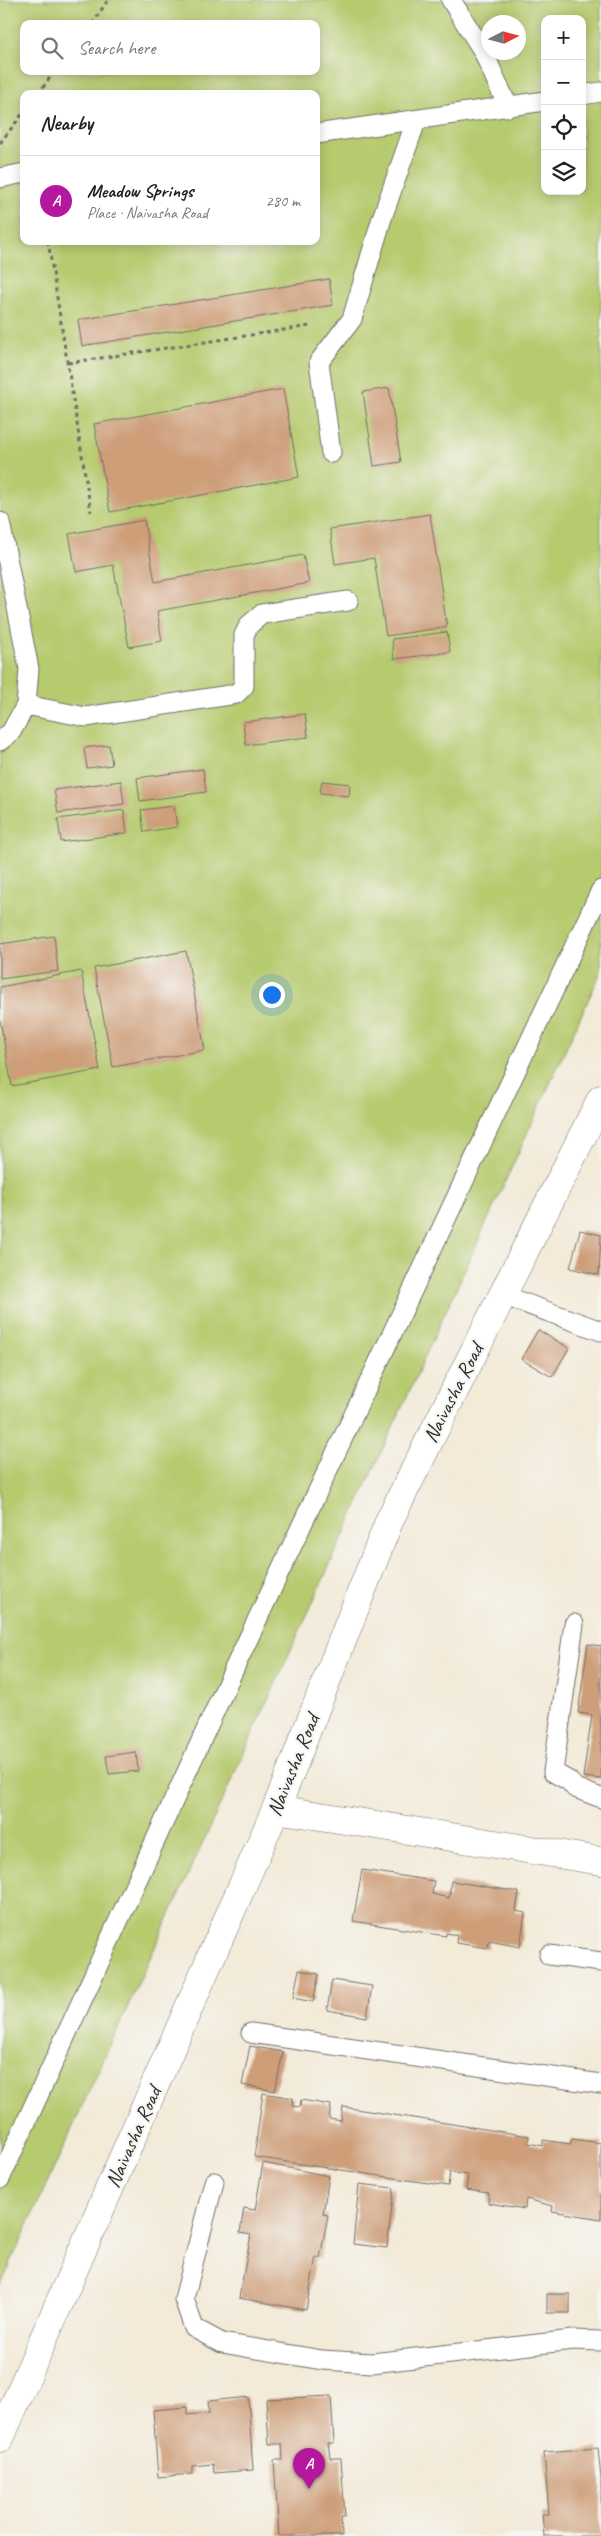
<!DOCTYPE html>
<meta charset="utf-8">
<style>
:root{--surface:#fff;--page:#f6f6f6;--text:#222;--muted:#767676;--line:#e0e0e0;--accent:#b5179e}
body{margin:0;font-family:Caveat,sans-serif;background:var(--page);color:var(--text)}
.controls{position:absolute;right:15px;top:15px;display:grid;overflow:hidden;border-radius:10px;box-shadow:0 2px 12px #0003}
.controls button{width:45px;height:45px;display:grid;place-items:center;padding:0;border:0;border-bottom:1px solid var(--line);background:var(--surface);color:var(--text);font:25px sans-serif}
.compass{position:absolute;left:481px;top:15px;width:45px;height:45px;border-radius:50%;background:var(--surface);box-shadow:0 2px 12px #0003;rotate:84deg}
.you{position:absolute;left:271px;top:994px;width:18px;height:18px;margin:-12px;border:4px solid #fff;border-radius:50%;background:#1a73e8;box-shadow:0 0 0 8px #1a73e833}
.badge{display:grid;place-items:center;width:32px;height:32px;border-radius:50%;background:var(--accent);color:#fff;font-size:16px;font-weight:700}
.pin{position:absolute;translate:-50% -41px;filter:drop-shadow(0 1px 2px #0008)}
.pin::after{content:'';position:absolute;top:26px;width:18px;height:15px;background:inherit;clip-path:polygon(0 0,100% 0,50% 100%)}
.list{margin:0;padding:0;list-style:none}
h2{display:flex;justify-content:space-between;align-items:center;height:65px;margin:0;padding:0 20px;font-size:21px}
h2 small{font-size:16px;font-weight:400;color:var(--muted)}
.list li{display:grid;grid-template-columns:32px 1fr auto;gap:15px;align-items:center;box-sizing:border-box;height:90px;padding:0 20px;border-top:1px solid var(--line)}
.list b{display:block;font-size:19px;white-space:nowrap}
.list p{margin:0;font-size:16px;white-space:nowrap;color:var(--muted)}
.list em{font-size:16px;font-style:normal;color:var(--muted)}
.icon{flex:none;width:28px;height:28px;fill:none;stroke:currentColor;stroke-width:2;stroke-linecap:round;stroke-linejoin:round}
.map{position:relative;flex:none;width:601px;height:2536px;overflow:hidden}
.search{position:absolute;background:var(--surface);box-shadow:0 2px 12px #0003;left:20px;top:20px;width:300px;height:55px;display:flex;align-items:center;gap:12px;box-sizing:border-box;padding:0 18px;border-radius:10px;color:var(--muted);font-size:19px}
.panel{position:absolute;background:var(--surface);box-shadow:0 2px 12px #0003;left:20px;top:90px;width:300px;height:155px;border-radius:10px}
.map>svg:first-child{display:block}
.green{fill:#b6ca6e;stroke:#707a4c;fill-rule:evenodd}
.building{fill:#ce9e79}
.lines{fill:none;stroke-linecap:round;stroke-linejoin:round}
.lane-casing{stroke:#716e68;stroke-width:21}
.street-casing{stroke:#716e68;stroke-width:29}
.secondary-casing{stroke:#716e68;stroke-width:29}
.path{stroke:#716e68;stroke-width:3;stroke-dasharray:4 4;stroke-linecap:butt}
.lane{stroke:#fff;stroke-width:19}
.street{stroke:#fff;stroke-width:28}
.secondary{stroke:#fff;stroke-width:28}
.labels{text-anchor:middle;stroke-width:4.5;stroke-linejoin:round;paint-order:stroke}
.street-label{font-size:21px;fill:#2b2b2b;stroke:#f6f6f2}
</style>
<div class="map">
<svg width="601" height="2536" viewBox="0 0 601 2536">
<rect width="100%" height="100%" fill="#f6f6f2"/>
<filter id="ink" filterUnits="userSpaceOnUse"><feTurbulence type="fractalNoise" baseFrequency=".02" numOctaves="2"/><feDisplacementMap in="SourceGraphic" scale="10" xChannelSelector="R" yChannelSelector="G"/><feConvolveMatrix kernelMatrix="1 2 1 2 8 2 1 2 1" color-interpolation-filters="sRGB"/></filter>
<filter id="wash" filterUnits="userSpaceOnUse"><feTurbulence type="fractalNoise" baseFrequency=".0096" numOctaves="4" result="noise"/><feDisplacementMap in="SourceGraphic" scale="20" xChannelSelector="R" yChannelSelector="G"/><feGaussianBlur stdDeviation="1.12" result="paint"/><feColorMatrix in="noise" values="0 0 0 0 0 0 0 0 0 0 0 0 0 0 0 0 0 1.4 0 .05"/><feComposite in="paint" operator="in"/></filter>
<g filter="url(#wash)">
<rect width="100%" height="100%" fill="#f3ead8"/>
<path class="green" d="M0 0H601V972L0 2286ZM545 19H582V191H545ZM488 22H518V52H488ZM24 24H316V71H24ZM24 94H316V241H24Z"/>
<g id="blocks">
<path class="building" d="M329 279 333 305 82 346 78 320Z
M389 388 401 462 374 466 363 392Z
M283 389 299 477 110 512 94 424Z
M430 514 447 627 386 636 374 558 335 564 330 529Z
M144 520 155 582 303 555 309 583 157 611 162 641 129 647 113 565 76 572 69 534Z
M447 632 450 652 394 659 392 639Z
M305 714 308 737 246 745 243 722Z
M109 745 112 765 87 768 84 748Z
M203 769 206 792 140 801 137 778Z
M121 781 124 804 58 813 54 790Z
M322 781 350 784 349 796 320 793Z
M174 806 177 827 144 832 141 810Z
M124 810 127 833 61 842 58 819Z
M54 936 58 971 0 979V944Z
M186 951 205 1050 113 1067 94 968Z
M81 971 100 1070 12 1086 0 1020V987Z
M580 1230 601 1235 599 1275 570 1268Z
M538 1330 569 1348 552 1377 521 1359Z
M588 1644 601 1646V1779L583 1777 592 1715 578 1713Z
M136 1752 138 1771 109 1774 106 1756Z
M362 1870 434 1881 432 1894 449 1898 451 1881 519 1892 516 1911 525 1913 520 1947 489 1941 488 1948 456 1943 457 1935 446 1933V1936L353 1921Z
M299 1970 319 1974 313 2002 293 1998Z
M332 1980 372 1986 367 2017 327 2010Z
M250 2046 283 2052 275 2091 242 2085Z
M263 2093 293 2098 292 2106 300 2107 301 2100 331 2105 329 2119 341 2121 343 2107 529 2136 528 2143 543 2146V2140L570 2144 572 2139 601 2143V2219L552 2211 553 2206 526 2199 525 2209 488 2203 489 2193 466 2190 468 2175 450 2172 448 2186 254 2157Z
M263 2163 329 2176 323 2214 328 2215 320 2258 316 2257 306 2310 239 2298 251 2235 240 2233 244 2208 255 2210Z
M359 2184 394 2188 387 2248 353 2244Z
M547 2294H570V2313H547Z
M331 2396 334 2443H328L330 2458H341L345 2517H341L342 2536H279L274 2460H283L282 2444H269L266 2399Z
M248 2397 253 2470 214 2473 213 2464 192 2466V2474L158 2477 153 2410 187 2407V2415L209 2413 208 2401Z
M598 2448 601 2478V2536H544L542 2514H549L544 2452Z"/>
</g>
</g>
<g filter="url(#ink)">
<use href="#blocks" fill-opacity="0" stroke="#716e68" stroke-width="1"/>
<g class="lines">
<g class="lane-casing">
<path id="lane" d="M451 0 483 51 508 107
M582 95 601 92
M316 134 545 101
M0 178 24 173
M331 453 319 362 352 319 382 218 416 121
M0 522 29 669 26 705 86 717 236 694 244 686V635L249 625 262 614 348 601
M0 741 11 732 26 705
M502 1295 601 1331
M574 1624 553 1772 569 1781 575 1788 601 1798
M549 1955 601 1962
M251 2033 601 2084
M0 2179 234 1669 601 890
M214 2182 184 2299 194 2328 222 2343 322 2360 372 2363 573 2340 601 2341"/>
</g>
<g class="street-casing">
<path id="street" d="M276 1809 601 1861"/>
</g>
<g class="secondary-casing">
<path id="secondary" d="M0 2438 276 1809 390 1519 601 1099"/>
</g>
<path class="path" d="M92 24 108 0
M38 94 55 71
M0 143 24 112
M48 241 91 512
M68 363 310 326"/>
<use href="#lane" class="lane"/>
<use href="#street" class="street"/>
<use href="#secondary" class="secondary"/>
</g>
</g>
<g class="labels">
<g class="street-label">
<text transform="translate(453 1393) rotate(-63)" y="7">Naivasha Road</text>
<text transform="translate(293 1765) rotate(-68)" y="7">Naivasha Road</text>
<text transform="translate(133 2137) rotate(-66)" y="7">Naivasha Road</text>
</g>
</g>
</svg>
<div class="controls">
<button>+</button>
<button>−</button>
<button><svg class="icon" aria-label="locate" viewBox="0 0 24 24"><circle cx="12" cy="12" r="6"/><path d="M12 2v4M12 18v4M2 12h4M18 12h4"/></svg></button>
<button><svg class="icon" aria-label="layers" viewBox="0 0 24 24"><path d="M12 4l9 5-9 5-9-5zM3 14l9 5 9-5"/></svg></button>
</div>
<svg class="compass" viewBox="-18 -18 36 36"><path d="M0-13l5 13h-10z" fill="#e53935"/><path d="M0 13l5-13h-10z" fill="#767676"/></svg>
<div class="you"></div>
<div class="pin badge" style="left:309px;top:2489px">A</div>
<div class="search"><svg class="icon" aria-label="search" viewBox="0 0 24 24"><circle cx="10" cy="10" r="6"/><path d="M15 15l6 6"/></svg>Search here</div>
<section class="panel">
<h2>Nearby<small></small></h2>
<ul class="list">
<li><span class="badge">A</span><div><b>Meadow Springs</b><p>Place · Naivasha Road</p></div><em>280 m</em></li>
</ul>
</section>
</div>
